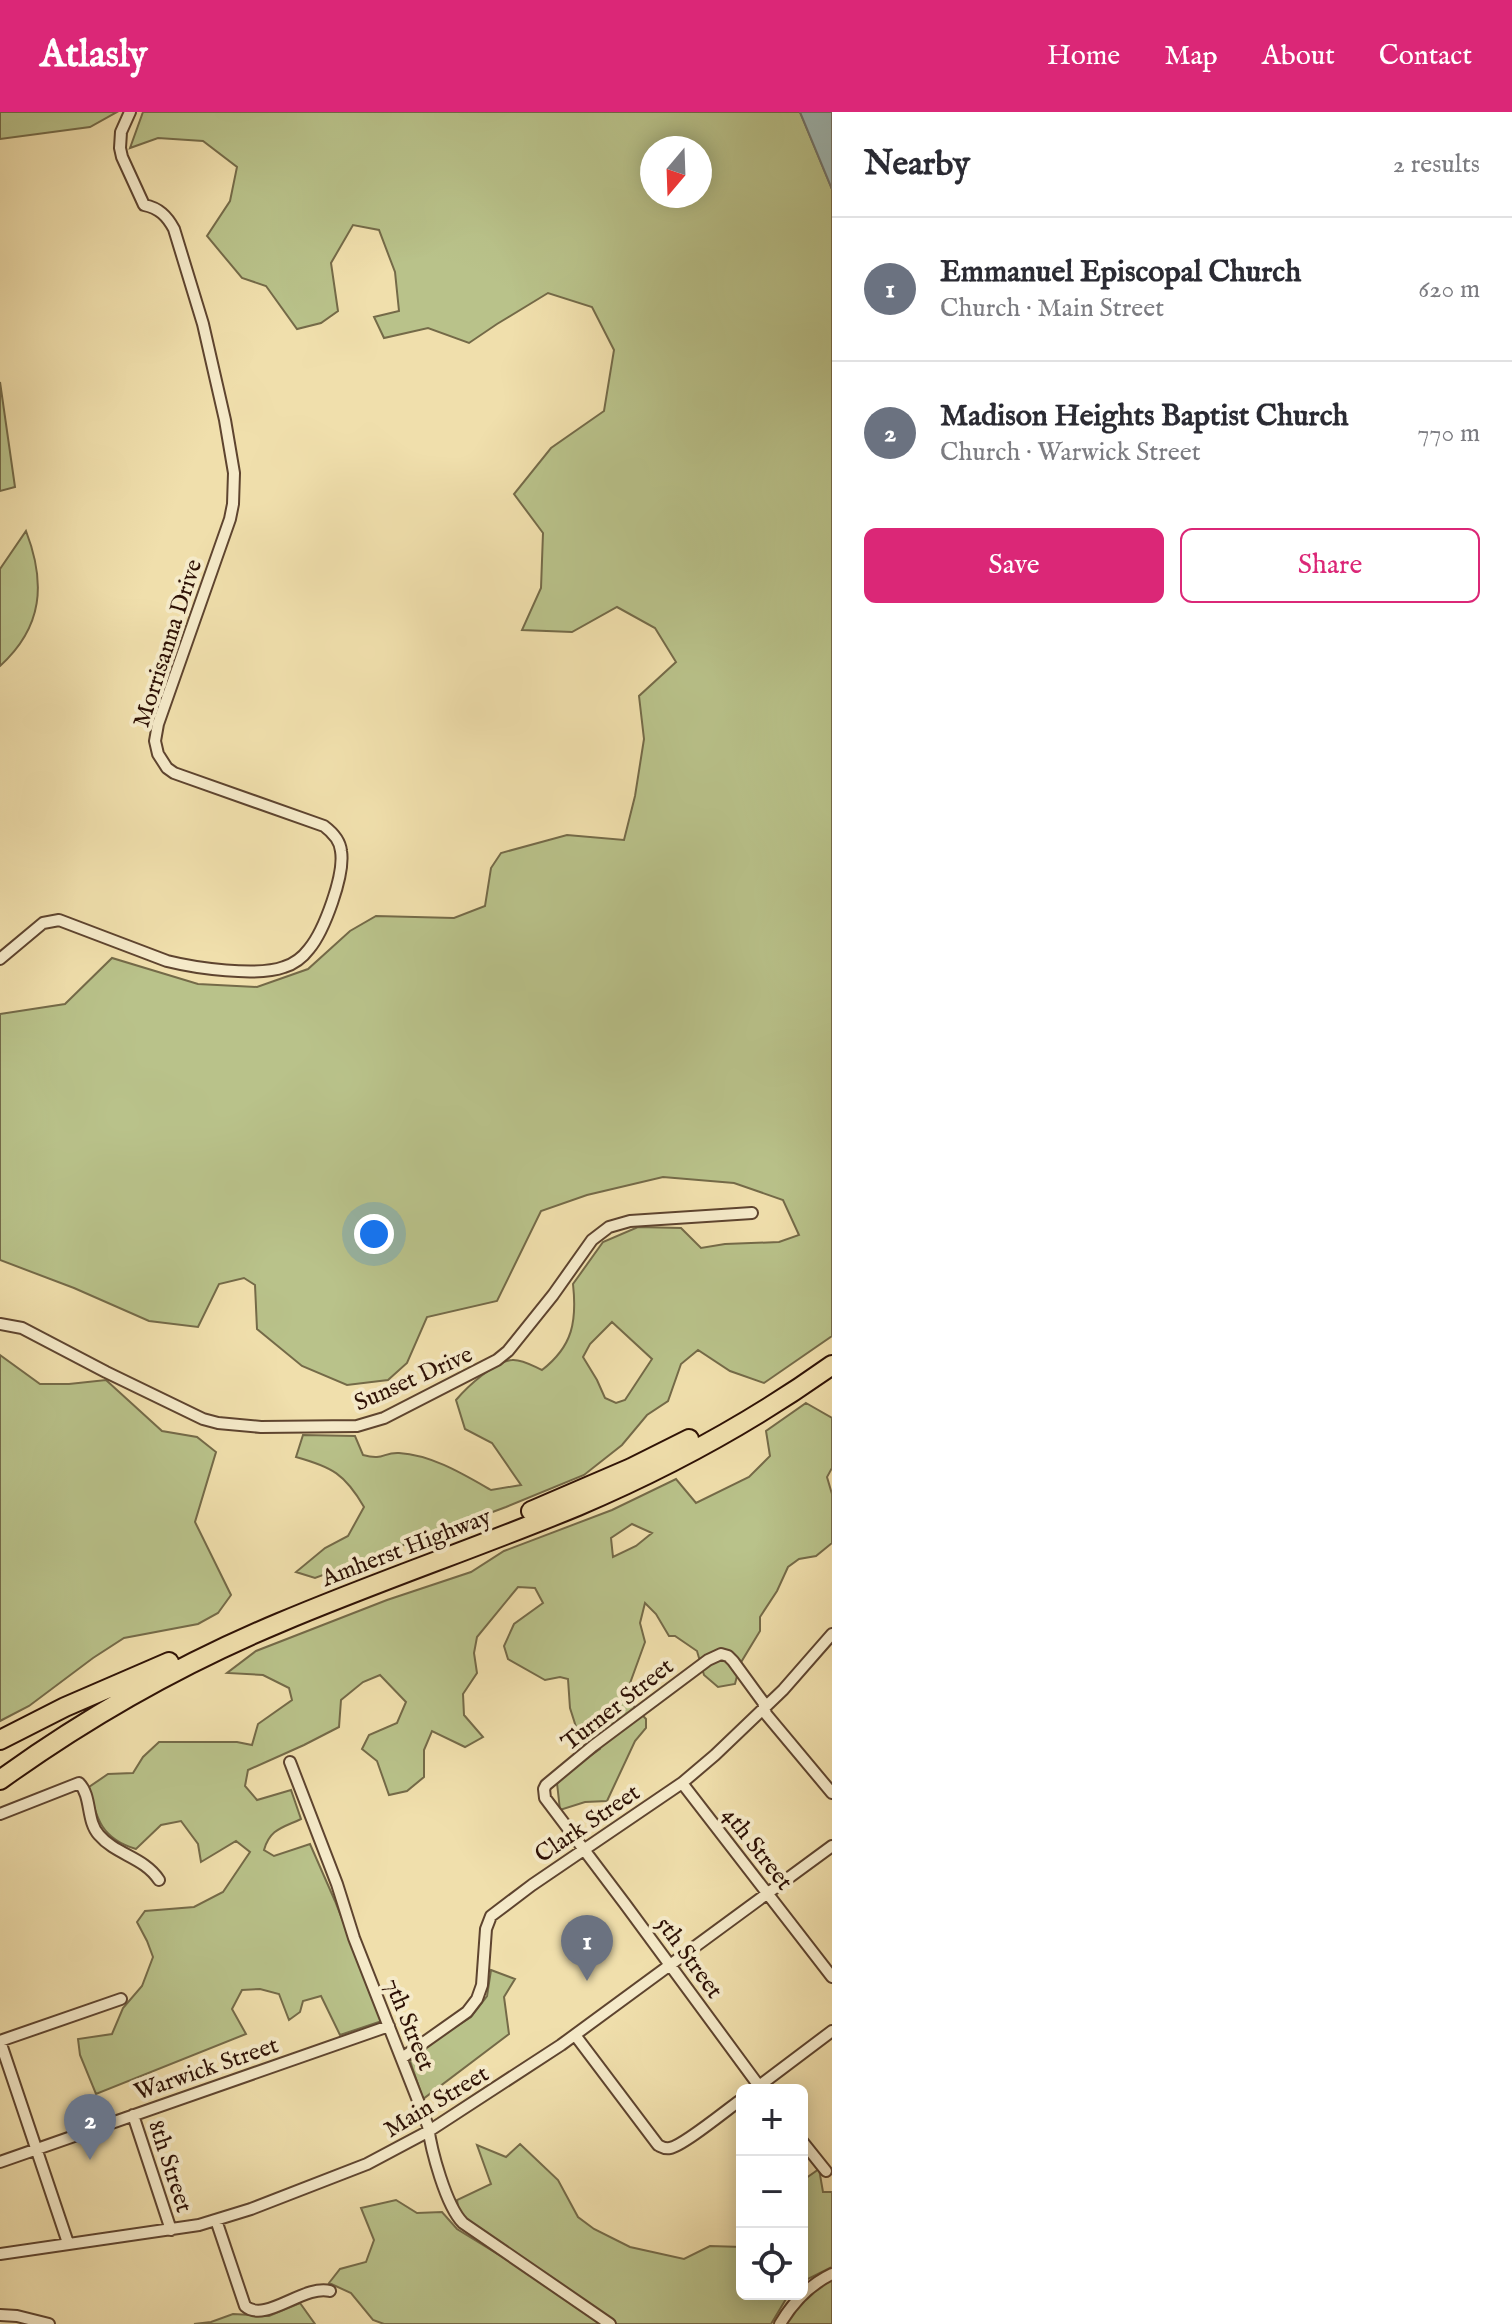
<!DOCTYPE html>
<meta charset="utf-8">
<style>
:root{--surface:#fff;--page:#f7f7f7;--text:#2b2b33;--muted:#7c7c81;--line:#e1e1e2;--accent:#db2777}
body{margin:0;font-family:"IM FELL English",serif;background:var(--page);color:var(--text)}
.controls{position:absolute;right:24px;bottom:24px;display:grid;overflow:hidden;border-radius:12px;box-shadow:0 4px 20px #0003}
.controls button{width:72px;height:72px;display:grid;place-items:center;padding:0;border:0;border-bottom:2px solid var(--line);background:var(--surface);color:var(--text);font:40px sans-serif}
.compass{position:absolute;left:640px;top:24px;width:72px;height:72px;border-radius:50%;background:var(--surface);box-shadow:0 4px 20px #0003;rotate:199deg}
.you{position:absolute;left:374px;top:1122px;width:28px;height:28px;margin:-20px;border:6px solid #fff;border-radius:50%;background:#1a73e8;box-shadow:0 0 0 12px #1a73e833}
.badge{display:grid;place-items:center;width:52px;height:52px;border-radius:50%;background:var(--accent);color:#fff;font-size:26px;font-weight:700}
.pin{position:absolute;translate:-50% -66px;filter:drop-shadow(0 2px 4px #0008)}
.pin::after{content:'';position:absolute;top:42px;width:28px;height:24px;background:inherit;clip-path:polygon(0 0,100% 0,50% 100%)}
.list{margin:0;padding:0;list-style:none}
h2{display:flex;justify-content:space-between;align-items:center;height:104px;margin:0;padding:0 32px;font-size:34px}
h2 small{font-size:26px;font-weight:400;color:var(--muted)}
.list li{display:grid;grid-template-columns:52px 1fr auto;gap:24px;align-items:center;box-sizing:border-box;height:144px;padding:0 32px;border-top:2px solid var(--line)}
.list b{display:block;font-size:30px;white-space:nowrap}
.list p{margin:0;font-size:26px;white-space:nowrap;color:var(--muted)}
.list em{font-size:26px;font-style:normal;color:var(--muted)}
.actions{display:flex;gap:16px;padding:24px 32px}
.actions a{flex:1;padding:18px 0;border:2px solid var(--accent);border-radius:12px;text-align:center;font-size:28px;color:var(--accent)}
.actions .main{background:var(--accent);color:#fff}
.icon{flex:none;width:44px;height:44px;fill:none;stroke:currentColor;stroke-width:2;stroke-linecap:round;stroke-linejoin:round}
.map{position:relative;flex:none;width:832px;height:2212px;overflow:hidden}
header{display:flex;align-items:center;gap:48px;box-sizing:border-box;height:112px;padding:0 40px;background:var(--accent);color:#fff}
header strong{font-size:38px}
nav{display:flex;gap:44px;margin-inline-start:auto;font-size:28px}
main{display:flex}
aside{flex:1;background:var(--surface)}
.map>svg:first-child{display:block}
.green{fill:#b9c28a;stroke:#746a48;stroke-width:2;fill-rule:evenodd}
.water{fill:#a0bab6;stroke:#72766f;stroke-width:2}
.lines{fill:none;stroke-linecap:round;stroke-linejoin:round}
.street-casing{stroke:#5e442f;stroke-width:14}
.highway-casing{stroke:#2e1105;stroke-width:22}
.street{stroke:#f5eac9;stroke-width:10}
.highway{stroke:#f0dfac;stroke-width:18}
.labels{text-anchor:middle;stroke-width:8;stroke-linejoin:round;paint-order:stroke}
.street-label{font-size:24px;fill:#2e1105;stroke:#f5eac9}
</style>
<header>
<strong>Atlasly</strong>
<nav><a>Home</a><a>Map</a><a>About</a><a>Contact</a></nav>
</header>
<main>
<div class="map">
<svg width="832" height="2212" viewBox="0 0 832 2212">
<rect width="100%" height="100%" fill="#f0dfac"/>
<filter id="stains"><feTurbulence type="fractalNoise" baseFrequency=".0025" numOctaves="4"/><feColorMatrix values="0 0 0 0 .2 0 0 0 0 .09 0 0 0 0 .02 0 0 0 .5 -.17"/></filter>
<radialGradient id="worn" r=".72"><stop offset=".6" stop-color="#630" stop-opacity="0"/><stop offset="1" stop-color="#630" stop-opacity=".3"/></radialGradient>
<path class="green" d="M0 0H117L90 15 0 27Z
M143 0H800L832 77V1224L764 1271 730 1259 698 1238 681 1252 668 1289 647 1303 622 1333 584 1363 506 1395 315 1466 296 1460 325 1436 348 1424 364 1395C345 1362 332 1355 296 1345L303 1323 355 1324 363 1343C384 1349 383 1340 399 1341 432 1343 463 1362 491 1378L521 1373 492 1331 465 1317 456 1288C467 1275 495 1249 512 1248 522 1247 533 1254 542 1258 573 1234 577 1209 573 1172L603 1130 638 1115 681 1116 701 1136 725 1132 779 1130 799 1123 783 1088 734 1071 663 1065 587 1083 541 1099 497 1189 427 1205 407 1251 388 1268 347 1273 302 1254 257 1217 255 1173 244 1166 219 1172 198 1215 149 1209 74 1176 0 1148V902L65 892 112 846 198 872 257 875 308 857 350 819 376 804 454 806 485 794 491 756 501 741 567 723 624 728 635 684 644 627 639 584 676 550 655 516 617 495 572 520 522 518 541 476 543 421 514 382 551 336 604 299 614 238 592 195 548 181 497 212 469 231 428 216 384 226 374 205 399 199 395 160 379 118 353 113 331 151 338 199 321 211 297 217 266 174 242 166 207 124 230 89 237 55 203 29 158 26 130 36ZM652 36H700V84H652ZM612 1210 652 1247 625 1288 616 1291 605 1286 597 1268 583 1245 590 1232Z
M0 270 15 375 0 379Z
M26 419C46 471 43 515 0 554V457Z
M0 1243 40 1272H69L106 1268 162 1319 197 1325 216 1340 195 1410 231 1483 218 1501 198 1512 124 1526 93 1546 29 1594 0 1609Z
M806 1291 832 1306V1356L827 1365 832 1382V1431L816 1444 799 1447 788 1455 777 1479 760 1505V1519L740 1552 735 1572 718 1575 704 1563 697 1539 675 1524H669L656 1502 645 1491 640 1511 645 1530 625 1585 646 1607V1616L635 1629 607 1689 585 1690 560 1698 557 1671 577 1653 600 1637 604 1617 577 1618 570 1596 568 1567 560 1565 545 1568 508 1547 504 1534 514 1512 543 1491 535 1476 518 1475 477 1525 474 1541 477 1561 463 1582 464 1603 483 1625 465 1635 432 1619 424 1638V1665L407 1679 389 1683 377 1649 362 1637 369 1623 397 1611 406 1590 380 1563 363 1570 341 1588 339 1615 304 1633 248 1658 245 1674 257 1688 291 1678 301 1707C282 1716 270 1717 264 1738L274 1744 310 1732 335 1789 382 1909 340 1923 321 1884 303 1889 300 1900 289 1908 279 1882 260 1877 242 1878 232 1897 246 1922 96 1982 80 1943 78 1927 112 1922 123 1896 142 1874 153 1845 147 1829 137 1810 145 1799 194 1795 223 1780 250 1740 236 1729 201 1750 198 1732 181 1709 161 1713 136 1737C102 1727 96 1707 89 1675L108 1662 133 1661 143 1645 159 1630H237L252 1633 258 1612 292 1588 289 1576 263 1563 227 1561 256 1539 387 1488 471 1460 504 1439 612 1398 676 1367 696 1391 749 1365 770 1344 766 1319ZM632 1412 652 1421 636 1434 613 1445 611 1426Z
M491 1858 515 1867 504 1885 509 1922 423 1987 410 1949 433 1929 471 1905 487 1884Z
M520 2032 558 2068 578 2105 594 2117 630 2135 684 2147 710 2134 742 2135V2182H789L771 2212H384L373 2208 351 2181 329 2171 340 2157 366 2150 374 2128 361 2096 396 2088 417 2101 442 2100 457 2117 545 2171 549 2166 459 2102 457 2088 491 2072 477 2033 506 2045Z
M819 2057 823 2080H832V2155L802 2170V2069Z
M832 2166V2212H784L807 2183Z
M300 2191 315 2212H194L211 2210 233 2202 269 2204Z"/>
<path class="water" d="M800 0H832V77Z"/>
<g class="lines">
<g class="street-casing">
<path id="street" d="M0 847 43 811 59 808 167 849C195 856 257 865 284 855 294 852 303 845 309 837 324 819 345 763 341 739 340 728 332 720 324 714L174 661 167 656 158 642 155 629 158 612 230 407 233 392 234 361 225 308 203 212 174 117C167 104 159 96 144 93L122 45 120 36 121 20 130 0
M0 1212 22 1216 106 1260 203 1307 218 1311 261 1315 357 1314 384 1306 497 1248 508 1239 553 1183 592 1128 609 1115 630 1109 752 1101
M290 1650 337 1772 354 1826 428 2014C431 2038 446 2094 463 2111L610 2212
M682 1671 832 1865
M0 1702 79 1671C92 1684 86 1709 99 1723 116 1743 144 1745 159 1768
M575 1923 658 2033C662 2035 664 2037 670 2036 683 2034 729 1996 742 1987
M0 1929 68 2131
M0 1929 121 1887
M402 1946 467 1900 477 1887 482 1873 486 1817 491 1804 532 1773 682 1671 715 1643 783 1578 832 1522
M755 1977 832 1919
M762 1978 625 1792 545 1686 544 1677 546 1673 593 1634 708 1548 721 1542 728 1544 733 1549 763 1590 766 1602 832 1681
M133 2003 171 2118
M802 2029 826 2059
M0 2050 389 1914
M216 2108 245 2194C265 2212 304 2172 330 2179
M0 2142 199 2113 251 2097 367 2052 429 2019 561 1933 832 1734
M0 2203 17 2204 49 2212
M780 2212C793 2190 809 2173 832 2162"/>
</g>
<g class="highway-casing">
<path id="highway" d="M531 1399 631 1356 689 1327
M0 1628 65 1595 169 1550
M0 1668C86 1606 181 1552 279 1511 378 1469 479 1435 578 1394 665 1357 755 1308 832 1253"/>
</g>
<use href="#street" class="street"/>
<use href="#highway" class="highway"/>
</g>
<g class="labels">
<g class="street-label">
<text transform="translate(167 531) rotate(-72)" y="8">Morrisanna Drive</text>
<text transform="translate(413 1266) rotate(-24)" y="8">Sunset Drive</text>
<text transform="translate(406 1435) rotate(-21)" y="8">Amherst Highway</text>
<text transform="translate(617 1592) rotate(-38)" y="8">Turner Street</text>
<text transform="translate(587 1711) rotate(-34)" y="8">Clark Street</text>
<text transform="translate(758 1736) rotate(52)" y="8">4th Street</text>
<text transform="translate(690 1845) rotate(54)" y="8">5th Street</text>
<text transform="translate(410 1912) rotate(68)" y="8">7th Street</text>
<text transform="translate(206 1956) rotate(-19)" y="8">Warwick Street</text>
<text transform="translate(436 1989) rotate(-31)" y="8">Main Street</text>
<text transform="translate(171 2054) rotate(72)" y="8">8th Street</text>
</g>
</g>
<rect width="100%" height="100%" filter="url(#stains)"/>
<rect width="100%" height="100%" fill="url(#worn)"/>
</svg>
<div class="controls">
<button>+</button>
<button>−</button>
<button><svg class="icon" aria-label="locate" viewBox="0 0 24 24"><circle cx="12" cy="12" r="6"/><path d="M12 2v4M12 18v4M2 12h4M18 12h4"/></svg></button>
</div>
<svg class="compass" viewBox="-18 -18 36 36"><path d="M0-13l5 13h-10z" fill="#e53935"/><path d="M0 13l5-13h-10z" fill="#7c7c81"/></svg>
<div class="you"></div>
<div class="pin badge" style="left:587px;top:1869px;background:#6b7280">1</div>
<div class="pin badge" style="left:90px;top:2048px;background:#6b7280">2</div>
</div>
<aside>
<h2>Nearby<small>2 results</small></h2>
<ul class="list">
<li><span class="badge" style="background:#6b7280">1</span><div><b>Emmanuel Episcopal Church</b><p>Church · Main Street</p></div><em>620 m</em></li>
<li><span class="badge" style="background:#6b7280">2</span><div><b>Madison Heights Baptist Church</b><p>Church · Warwick Street</p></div><em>770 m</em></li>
</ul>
<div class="actions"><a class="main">Save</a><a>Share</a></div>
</aside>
</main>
